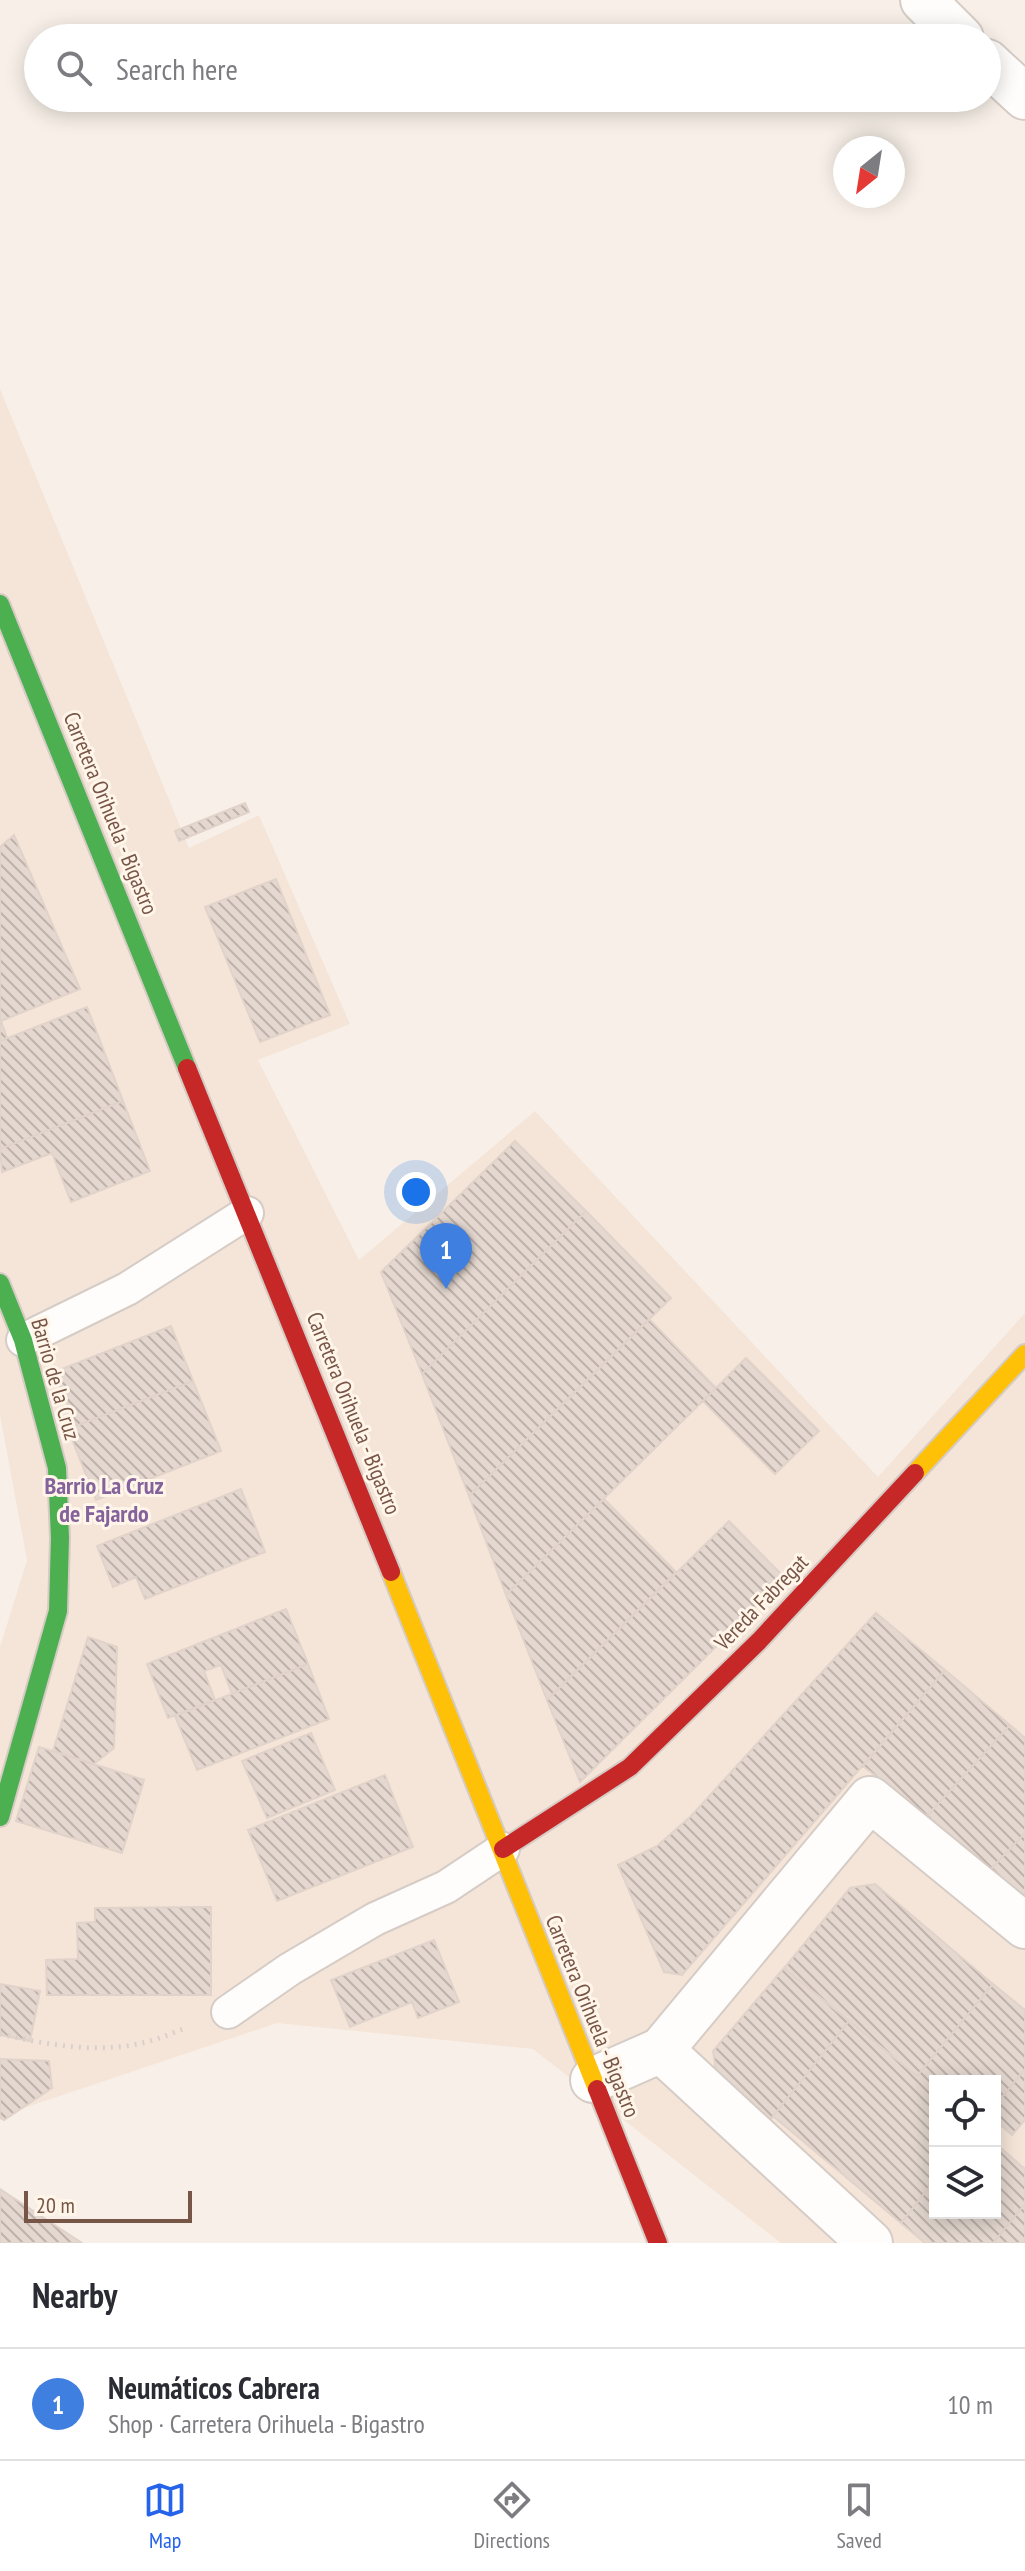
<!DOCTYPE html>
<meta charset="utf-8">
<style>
:root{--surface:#fff;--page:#f2f2f3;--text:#2b2b33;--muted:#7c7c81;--line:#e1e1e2;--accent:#2563eb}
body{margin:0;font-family:"PT Sans Narrow",sans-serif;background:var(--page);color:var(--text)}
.controls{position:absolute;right:24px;bottom:24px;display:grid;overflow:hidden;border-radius:0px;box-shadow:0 4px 20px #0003}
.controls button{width:72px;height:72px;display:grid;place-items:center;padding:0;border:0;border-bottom:2px solid var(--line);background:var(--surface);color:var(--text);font:40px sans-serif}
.compass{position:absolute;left:833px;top:136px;width:72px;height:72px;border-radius:50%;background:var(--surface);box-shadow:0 4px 20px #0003;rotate:210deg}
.scale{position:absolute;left:24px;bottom:20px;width:168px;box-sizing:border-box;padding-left:8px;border:4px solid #775547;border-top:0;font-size:22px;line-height:28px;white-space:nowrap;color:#775547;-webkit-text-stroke:6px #fff5e9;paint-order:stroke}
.you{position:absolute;left:416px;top:1192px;width:28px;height:28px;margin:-20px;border:6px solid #fff;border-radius:50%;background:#1a73e8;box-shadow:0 0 0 12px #1a73e833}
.badge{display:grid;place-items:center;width:52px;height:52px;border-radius:50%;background:var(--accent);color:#fff;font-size:26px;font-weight:700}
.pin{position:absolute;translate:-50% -66px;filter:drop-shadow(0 2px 4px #0008)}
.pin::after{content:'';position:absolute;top:42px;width:28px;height:24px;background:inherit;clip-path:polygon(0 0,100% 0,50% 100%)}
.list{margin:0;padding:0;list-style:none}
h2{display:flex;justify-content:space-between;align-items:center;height:104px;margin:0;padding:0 32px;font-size:34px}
h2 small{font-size:26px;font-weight:400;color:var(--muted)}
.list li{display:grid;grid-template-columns:52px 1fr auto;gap:24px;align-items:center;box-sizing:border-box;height:112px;padding:0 32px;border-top:2px solid var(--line)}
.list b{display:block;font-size:30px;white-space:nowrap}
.list p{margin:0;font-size:26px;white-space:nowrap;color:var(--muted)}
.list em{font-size:26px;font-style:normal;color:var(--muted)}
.icon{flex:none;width:44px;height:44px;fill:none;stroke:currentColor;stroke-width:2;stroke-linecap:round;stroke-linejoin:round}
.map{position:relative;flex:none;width:1025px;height:2243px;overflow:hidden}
.search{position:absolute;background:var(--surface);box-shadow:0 4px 20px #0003;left:24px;right:24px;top:24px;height:88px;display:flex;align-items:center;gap:20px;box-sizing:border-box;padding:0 28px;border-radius:44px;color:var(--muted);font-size:30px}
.sheet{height:216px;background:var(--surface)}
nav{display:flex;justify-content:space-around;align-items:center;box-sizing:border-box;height:112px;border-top:2px solid var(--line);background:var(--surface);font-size:22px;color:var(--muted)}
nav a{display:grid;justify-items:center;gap:4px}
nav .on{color:var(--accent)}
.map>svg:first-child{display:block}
.residential{fill:#f4e5d8;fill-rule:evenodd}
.building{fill:url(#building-back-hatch);stroke:#e1d3ca;stroke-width:2}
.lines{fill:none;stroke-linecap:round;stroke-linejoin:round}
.lane-casing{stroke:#d6ccc6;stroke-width:36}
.street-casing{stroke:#d6ccc6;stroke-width:48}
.fast-casing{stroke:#d6cbc4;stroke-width:22}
.slow-casing{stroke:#d6cbc4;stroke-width:22}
.jam-casing{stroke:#d6cbc4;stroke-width:22}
.path{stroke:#dad0cb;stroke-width:5;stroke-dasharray:2 6;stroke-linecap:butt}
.lane{stroke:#fefdfc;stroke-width:32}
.street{stroke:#fefdfc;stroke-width:44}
.fast{stroke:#4caf50;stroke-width:18}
.slow{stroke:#ffc107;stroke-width:18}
.jam{stroke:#c62828;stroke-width:18}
.labels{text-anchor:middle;stroke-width:6;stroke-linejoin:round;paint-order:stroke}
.street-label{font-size:22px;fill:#775547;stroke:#fff5e9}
.neighbourhood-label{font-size:24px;font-weight:bold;fill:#84629b;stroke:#fff5e9}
</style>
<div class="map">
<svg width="1025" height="2243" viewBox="0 0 1025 2243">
<defs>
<pattern id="building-back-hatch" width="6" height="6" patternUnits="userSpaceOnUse" patternTransform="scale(2)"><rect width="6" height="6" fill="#e4d8d0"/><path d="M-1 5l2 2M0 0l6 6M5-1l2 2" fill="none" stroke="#beb2ab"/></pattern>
</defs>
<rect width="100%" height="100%" fill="#f8f0e8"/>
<path class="residential" d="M0 389 189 848 259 815 350 1024 258 1060 359 1260 535 1111 878 1477 1025 1313V2243H781L533 2049 277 2023 0 2116V1647L27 1560 0 1415ZM935 2081H995V2213H935Z"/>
<path class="building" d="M245 803 249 812 179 841 175 831Z
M14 835 80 989 1 1021 7 1038 0 1041V847Z
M276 879 330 1015 260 1042 205 907Z
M87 1007 123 1101 0 1149V1041Z
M123 1101 150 1171 71 1202 52 1153 2 1172 0 1149Z
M515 1141 586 1211 422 1374 381 1272Z
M586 1211 671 1298 469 1496 422 1374Z
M649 1319 716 1388 506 1595 469 1496Z
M171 1326 193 1381 76 1426 54 1372Z
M746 1358 819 1431 775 1474 703 1401Z
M193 1381 221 1451 96 1500 68 1429Z
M241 1489 265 1552 145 1599 136 1577 113 1587 97 1546Z
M604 1499 676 1572 547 1700 506 1595Z
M729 1521 785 1578 580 1782 547 1700Z
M286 1609 308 1664 232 1694 221 1665 204 1671 215 1700 168 1718 147 1664Z
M876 1613 945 1670 682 1975 664 1972 618 1865 657 1846 691 1816Z
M88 1637 117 1647 114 1748 94 1764 53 1751Z
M308 1664 329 1719 197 1770 175 1716Z
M945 1670 1010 1725 927 1816 863 1766Z
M1010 1725 1025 1738V1833L991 1869 927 1816Z
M311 1733 335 1790 267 1818 242 1761Z
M39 1747 144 1780 122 1853 16 1821Z
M385 1775 413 1847 277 1901 248 1830Z
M1025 1833V1898L991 1869Z
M875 1884 993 1984 917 2076 784 1968 850 1888Z
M211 1907V1995H47L46 1960 78 1959 77 1923 95 1922V1908Z
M434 1940 459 2002 418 2018 412 2002 350 2027 331 1980Z
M784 1968 849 2021 766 2125 718 2085 713 2051Z
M0 1984 40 1991 30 2041 0 2035Z
M993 1984 1025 2010V2069L995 2106V2081H935V2180L901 2223 773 2116 849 2021 917 2076Z
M0 2059 49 2061 52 2088 4 2120 0 2118Z
M1025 2069V2120L1012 2135 995 2120V2106Z
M995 2143 1025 2169V2204L993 2243H925L901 2223 935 2180V2213H995Z
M0 2189 82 2243H0Z
M1025 2204V2243H993Z"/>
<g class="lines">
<g class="lane-casing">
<path id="lane" d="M23 1340 127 1289 247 1213
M228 2012 290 1969 375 1919 446 1887 503 1849"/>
</g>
<g class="street-casing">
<path id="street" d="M923 0 961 38
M987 62 1025 97
M661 2050 870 1799 1025 1926
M593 2080 661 2050 870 2243"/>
</g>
<g class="fast-casing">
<path id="fast" d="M0 604 187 1068
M0 1283 23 1340 57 1468 60 1538 58 1611 0 1817"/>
</g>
<g class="slow-casing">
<path id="slow" d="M915 1473 1025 1354
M391 1572 597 2089"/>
</g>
<g class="jam-casing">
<path id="jam" d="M187 1068 391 1572
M503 1849 630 1767 759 1641 915 1473
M597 2089 658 2243"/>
</g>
<path class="path" d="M0 2034C49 2045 101 2055 150 2041 162 2038 174 2032 186 2028"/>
<use href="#lane" class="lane"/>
<use href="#street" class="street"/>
<use href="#fast" class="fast"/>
<use href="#slow" class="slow"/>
<use href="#jam" class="jam"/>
</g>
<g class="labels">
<g class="street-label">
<text transform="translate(111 813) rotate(68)" y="8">Carretera Orihuela - Bigastro</text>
<text transform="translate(56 1379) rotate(74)" y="8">Barrio de la Cruz</text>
<text transform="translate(354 1413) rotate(68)" y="8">Carretera Orihuela - Bigastro</text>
<text transform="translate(761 1602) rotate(-46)" y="8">Vereda Fabregat</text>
<text transform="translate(593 2016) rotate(68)" y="8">Carretera Orihuela - Bigastro</text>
</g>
<g class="neighbourhood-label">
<text x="104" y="1494">Barrio La Cruz<tspan x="104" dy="28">de Fajardo</tspan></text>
</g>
</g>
</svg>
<div class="controls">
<button><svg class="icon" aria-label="locate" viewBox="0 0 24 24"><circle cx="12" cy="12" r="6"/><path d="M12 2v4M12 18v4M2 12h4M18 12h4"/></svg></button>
<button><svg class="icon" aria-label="layers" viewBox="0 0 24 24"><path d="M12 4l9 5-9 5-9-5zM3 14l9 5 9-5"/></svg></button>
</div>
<svg class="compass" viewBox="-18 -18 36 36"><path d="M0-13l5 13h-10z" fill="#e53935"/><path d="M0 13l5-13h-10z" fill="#7c7c81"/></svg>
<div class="scale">20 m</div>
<div class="you"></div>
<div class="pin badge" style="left:446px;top:1289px;background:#3f7fe0">1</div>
<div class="search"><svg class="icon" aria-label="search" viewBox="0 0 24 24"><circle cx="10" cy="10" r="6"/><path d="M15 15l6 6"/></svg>Search here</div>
</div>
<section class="sheet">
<h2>Nearby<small></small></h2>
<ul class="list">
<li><span class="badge" style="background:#3f7fe0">1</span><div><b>Neumáticos Cabrera</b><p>Shop · Carretera Orihuela - Bigastro</p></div><em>10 m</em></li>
</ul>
</section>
<nav>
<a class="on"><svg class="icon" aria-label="map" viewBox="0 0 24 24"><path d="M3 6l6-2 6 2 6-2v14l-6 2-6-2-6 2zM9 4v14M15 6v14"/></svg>Map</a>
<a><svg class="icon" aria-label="directions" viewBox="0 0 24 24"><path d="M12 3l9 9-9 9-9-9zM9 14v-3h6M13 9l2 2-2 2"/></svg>Directions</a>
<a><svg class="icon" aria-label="saved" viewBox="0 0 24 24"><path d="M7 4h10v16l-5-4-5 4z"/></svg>Saved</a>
</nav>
